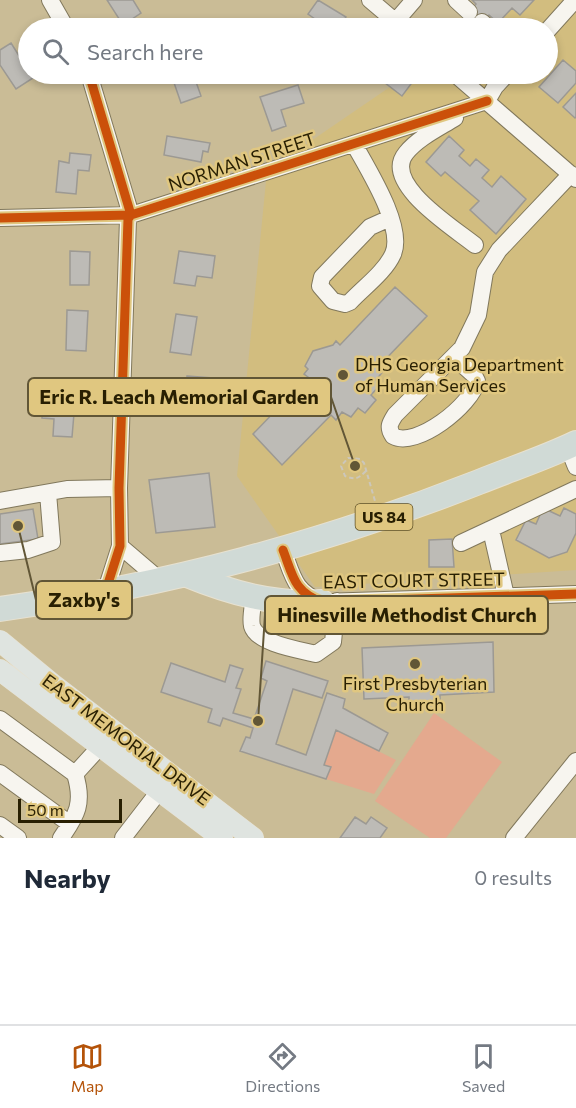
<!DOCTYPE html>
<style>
:root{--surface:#fff;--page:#f6f6f7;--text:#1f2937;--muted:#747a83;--line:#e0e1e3;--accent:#b45309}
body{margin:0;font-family:Commissioner,sans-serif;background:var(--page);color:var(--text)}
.scale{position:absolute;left:18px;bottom:15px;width:104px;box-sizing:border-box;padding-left:6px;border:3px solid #281f02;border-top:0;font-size:16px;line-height:21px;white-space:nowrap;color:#281f02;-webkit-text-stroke:4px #e0c780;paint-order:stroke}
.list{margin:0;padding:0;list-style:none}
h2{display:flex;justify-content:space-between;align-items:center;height:78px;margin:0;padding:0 24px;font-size:26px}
h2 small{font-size:20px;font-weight:400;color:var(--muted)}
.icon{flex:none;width:33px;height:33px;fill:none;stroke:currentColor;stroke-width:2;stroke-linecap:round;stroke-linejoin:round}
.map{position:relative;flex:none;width:576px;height:838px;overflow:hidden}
.search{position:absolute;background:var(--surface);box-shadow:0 3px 9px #0003;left:18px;right:18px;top:18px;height:66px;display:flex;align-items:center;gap:15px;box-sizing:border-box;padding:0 21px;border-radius:33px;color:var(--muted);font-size:22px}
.sheet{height:186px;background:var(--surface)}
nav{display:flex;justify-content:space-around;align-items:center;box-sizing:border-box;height:84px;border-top:2px solid var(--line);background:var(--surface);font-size:16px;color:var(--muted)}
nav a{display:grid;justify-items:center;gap:3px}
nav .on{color:var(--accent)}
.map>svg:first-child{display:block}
.built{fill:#d2bd7f}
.green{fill:#e4a98e}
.building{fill:#bdbbb6;stroke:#9c9993;stroke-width:1.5}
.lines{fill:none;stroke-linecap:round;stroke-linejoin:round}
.minor-casing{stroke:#81785c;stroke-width:18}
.major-casing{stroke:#e7e1d0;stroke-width:22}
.highway-casing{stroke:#e7e1d0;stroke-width:26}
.path{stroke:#ccc7bb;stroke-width:2;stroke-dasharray:4.5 3;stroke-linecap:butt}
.minor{stroke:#f7f5ef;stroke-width:16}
.major{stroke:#dfe4e0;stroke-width:21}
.highway{stroke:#d0dad6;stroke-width:24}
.cycleway-casing{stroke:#e0c780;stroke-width:13}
.cycleway{stroke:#cb500a;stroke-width:9}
.poi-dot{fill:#615636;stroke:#e0c780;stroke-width:2}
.labels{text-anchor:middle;stroke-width:5;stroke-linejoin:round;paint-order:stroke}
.shield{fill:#e0c780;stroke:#5f5128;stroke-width:1.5}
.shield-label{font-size:16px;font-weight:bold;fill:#281f02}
.street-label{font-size:18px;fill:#281f02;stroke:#e0c780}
.poi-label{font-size:18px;fill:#281f02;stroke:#e0c780;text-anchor:start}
.leader{fill:none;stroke:#615636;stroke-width:2}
.callout-dot{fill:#615636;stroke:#e0c780;stroke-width:2}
.callout{fill:#e0c780;stroke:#615636;stroke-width:2}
.callout-label{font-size:20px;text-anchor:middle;font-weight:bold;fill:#281f02}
</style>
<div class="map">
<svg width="576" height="838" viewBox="0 0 576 838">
<rect width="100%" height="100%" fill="#cabc96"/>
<path class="built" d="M516 0H576V570L315 587 237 476 267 171 409 74H548V28H474Z"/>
<path class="green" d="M434 713 502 762 446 838H430L375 801Z
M336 730 396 760 374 794 326 779 331 767 324 765Z"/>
<path class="building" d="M107 0H133L141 13 123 25Z
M318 0 346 17 338 28H318L322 24 308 14Z
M472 0H534L520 15 512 8 498 23 489 15 477 28 464 17 476 4Z
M11 43 33 78 16 89 0 65V50Z
M563 60 576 71V83L558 103 539 87Z
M171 74H211L195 79 201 96 181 103Z
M384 74H406L414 80 402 96 380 79Z
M298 85 304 103 281 110 286 126 272 131 260 97Z
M576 93V117L575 118 563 107Z
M167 136 210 143 208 152 203 151 201 162 164 155Z
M449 136 464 150 459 156 470 166 476 159 489 170 482 178 492 187 501 176 526 199 496 234 470 210 479 201 445 172 441 176 426 162Z
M70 153 91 155 89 171 78 170 76 194 56 192 59 161 69 163Z
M70 251 90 252 89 285H70Z
M179 251 215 256 212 278 197 276 195 286 174 283Z
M395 287 427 316 379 366 384 370 376 380 380 385 371 395 376 400 365 413 358 408 351 417 342 412 336 420 331 415 282 465 253 434 308 377 304 374 308 369 305 366 313 351 333 345 336 341 340 345Z
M67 310 88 311 86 351 66 350Z
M176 314 197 317 191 355 170 352Z
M187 376 213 378 211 415 195 414V407H185Z
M44 387 76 390 72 437 53 436 54 419 42 418Z
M209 473 215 527 156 533 149 480Z
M543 508 560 516 564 508 576 514V533L567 552 549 558 516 540 526 520 536 524Z
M33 509 38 539 0 544V514Z
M452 539 454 567H429V540Z
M493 642 494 692 440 695V702L409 703V697L364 699 362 648Z
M266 661 328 681 322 698 293 689 276 744 306 755 327 693 345 699 343 708 388 733 379 751 336 730 324 765 331 767 326 779 240 751 246 737 250 738 253 728 223 718 220 726 208 722 212 709 161 692 171 663 225 682 230 665 243 669 236 688 241 689 233 713 254 719 267 681 261 678Z
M355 817 366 824 371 817 387 828 380 838H340Z"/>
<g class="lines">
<g class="minor-casing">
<path id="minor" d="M50 0 66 28
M370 0 403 28
M456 0 469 12
M395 22 414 0
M482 22 489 28
M548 30 575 0
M89 74 131 215 128 219 119 488 120 546 105 593
M455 74 576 179
M487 101 495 87 507 74
M455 118C439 128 418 138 406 153 381 183 454 228 475 245
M354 144C367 168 405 227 393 254 385 272 363 288 350 302L345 304 333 301 320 286 322 277 370 227 390 218
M0 218 131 215 487 101
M455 358 474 375 477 381C472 405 416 449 393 436 387 427 390 423 395 415L462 348 478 315 485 272 499 250 571 174
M568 447 576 467
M0 501 67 489 119 488
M491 530 506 596
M461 543 576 489
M120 546 161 581
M283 550C293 576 294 592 322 602L576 594
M0 553 28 550 52 542 48 493
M254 597C253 606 250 618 252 626 257 644 300 650 316 654L333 642 337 601
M0 719 75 774 107 739
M0 773 70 824
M0 825 18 838
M61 838C77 815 84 803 75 774
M123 838 167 781
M514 838 576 761"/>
</g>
<g class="major-casing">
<path id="major" d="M0 641 52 684 253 838
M0 670 222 838"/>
</g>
<g class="highway-casing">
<path id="highway" d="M187 575C231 593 274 605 322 602
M0 609C168 585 321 544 479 482 511 469 545 458 576 443"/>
</g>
<path class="path" d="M366 471C358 479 355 480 345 476L341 466 348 458 360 459 364 463 375 501"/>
<use href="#minor" class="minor"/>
<use href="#major" class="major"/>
<use href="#highway" class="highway"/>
<g class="cycleway-casing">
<path id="cycleway" d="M89 74 131 215 128 219 119 488 120 546 105 593
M0 218 131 215 487 101
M283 550C293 576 294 592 322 602L576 594"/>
</g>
<use href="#cycleway" class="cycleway"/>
</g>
<g class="poi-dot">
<circle cx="343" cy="375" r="6"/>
<circle cx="415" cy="664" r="6"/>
</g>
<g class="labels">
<rect class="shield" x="355.5" y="504" width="57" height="26" rx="4.5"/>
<g class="shield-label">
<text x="384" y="523">US 84</text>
</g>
<g class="street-label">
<text transform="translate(242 162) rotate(-18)" y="6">NORMAN STREET</text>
<text transform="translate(414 581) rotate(-1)" y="6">EAST COURT STREET</text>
<text transform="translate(126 740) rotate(37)" y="6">EAST MEMORIAL DRIVE</text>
</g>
<g class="poi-label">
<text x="355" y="371">DHS Georgia Department<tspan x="355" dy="21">of Human Services</tspan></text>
<text x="415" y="690" text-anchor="middle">First Presbyterian<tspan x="415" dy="21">Church</tspan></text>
</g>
</g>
<path class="leader" d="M355 466L331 397M18 526L36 600M258 721L265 615"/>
<g class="callout-dot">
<circle cx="355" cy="466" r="6"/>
<circle cx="18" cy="526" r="6"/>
<circle cx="258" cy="721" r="6"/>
</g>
<g class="callout">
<rect x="28" y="378" width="303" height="38" rx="6"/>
<rect x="36" y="581" width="96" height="38" rx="6"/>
<rect x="265" y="596" width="283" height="38" rx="6"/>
</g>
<g class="callout-label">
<text x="179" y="404">Eric R. Leach Memorial Garden</text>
<text x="84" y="607">Zaxby's</text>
<text x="407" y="622">Hinesville Methodist Church</text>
</g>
</svg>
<div class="scale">50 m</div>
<div class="search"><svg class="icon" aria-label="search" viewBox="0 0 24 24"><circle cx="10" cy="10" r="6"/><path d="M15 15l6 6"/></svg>Search here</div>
</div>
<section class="sheet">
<h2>Nearby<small>0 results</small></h2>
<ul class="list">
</ul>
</section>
<nav>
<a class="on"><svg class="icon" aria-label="map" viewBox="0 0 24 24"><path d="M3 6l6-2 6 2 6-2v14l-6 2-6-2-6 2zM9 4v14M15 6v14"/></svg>Map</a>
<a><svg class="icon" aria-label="directions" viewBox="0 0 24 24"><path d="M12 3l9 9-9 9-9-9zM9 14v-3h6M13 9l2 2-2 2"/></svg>Directions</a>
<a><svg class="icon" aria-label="saved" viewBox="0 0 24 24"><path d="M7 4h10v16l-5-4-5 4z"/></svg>Saved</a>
</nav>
